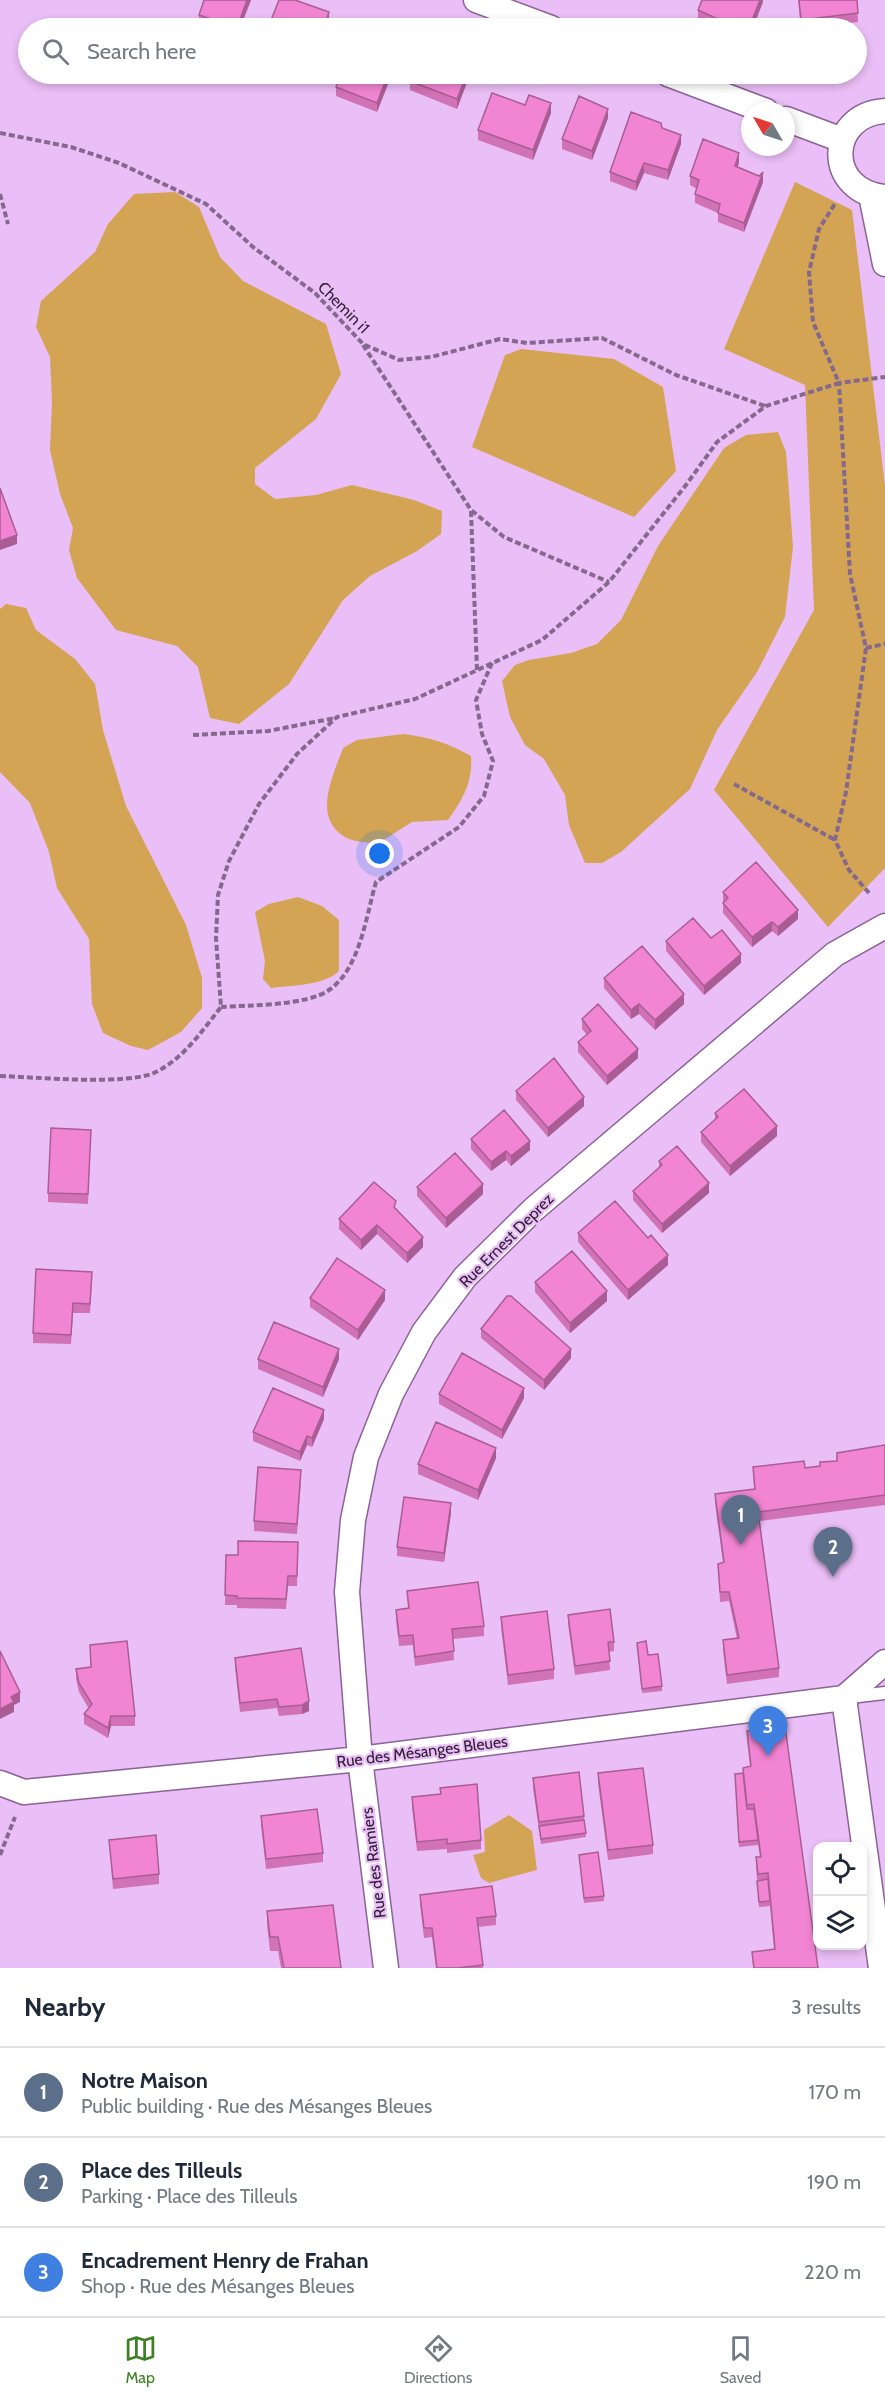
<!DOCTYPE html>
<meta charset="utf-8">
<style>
:root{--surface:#fff;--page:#f2f2f3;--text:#1f2937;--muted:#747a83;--line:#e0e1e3;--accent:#3d8124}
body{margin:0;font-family:Cabin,sans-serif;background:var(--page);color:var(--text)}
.controls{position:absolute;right:18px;bottom:18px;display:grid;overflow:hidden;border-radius:12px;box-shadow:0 3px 9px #0003}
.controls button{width:54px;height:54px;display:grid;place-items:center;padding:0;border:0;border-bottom:2px solid var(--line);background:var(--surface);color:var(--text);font:30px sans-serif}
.compass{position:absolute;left:741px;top:102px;width:54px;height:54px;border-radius:50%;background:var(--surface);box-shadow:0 3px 9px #0003;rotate:309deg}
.you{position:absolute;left:380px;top:854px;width:21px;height:21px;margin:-15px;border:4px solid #fff;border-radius:50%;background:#1a73e8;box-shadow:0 0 0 9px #1a73e833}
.badge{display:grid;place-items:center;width:39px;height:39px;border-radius:50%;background:var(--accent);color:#fff;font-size:20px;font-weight:700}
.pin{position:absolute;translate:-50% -50px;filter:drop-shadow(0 2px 3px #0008)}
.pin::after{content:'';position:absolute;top:32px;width:21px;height:18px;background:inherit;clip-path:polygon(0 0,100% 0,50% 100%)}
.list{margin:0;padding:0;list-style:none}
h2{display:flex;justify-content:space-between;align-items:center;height:78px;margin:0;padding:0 24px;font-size:26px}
h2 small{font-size:20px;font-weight:400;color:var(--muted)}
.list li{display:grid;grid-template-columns:39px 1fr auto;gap:18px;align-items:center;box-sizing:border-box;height:90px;padding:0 24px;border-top:2px solid var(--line)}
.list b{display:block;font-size:22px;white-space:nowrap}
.list p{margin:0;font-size:20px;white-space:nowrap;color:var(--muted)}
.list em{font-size:20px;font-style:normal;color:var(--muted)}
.icon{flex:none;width:33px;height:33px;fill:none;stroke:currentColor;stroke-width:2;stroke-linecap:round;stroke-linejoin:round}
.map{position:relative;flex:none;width:885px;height:1968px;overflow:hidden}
.search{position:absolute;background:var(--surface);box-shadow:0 3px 9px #0003;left:18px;right:18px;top:18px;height:66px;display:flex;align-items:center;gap:15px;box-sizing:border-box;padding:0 21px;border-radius:33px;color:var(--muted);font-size:22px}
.sheet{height:348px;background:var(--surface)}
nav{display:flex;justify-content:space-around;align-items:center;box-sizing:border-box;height:84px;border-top:2px solid var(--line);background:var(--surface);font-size:16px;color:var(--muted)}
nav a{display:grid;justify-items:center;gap:3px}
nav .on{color:var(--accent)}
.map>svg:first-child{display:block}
.green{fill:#d3a453}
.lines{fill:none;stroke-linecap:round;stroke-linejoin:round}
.service-casing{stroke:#8b6396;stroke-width:15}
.minor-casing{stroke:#8b6396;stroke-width:27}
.path{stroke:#85688d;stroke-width:4;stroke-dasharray:6 3;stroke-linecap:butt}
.service{stroke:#fff;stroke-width:12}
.minor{stroke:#fff;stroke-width:24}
.wall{fill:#d072b5}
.shaded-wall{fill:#a95d94}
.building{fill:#f285d3;stroke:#a95d94;stroke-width:1.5}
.labels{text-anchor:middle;stroke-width:4.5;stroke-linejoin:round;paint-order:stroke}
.street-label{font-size:16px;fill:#312136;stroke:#eabef6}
</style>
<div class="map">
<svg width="885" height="1968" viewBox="0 0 885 1968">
<rect width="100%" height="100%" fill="#eabef6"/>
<path class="green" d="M795 182 852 210 885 486V868L828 927 714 790 814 610 805 385 724 349Z
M175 192 199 207 220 257 243 281 326 324 341 374 316 419 255 468V484L275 499 316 495 352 485 414 500 442 511 441 534 417 551 370 576 343 600 289 684 239 724 210 718 198 667 177 646 116 630 77 578 69 550 73 528 60 494 50 450 52 402 50 357 36 327 41 301 95 252 108 224 134 194Z
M521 349 614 359 663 387 676 471 634 517 472 447 505 355Z
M778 432 786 452 793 547 785 617 757 672 717 730 690 789 621 852 602 863H585L569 825 565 795 544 759 525 745 510 717 502 681 515 665 529 660 571 653 597 644 621 620 658 546 724 448 746 435Z
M6 604 26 608 36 630 75 659 95 684 103 730 126 806 186 925 202 978V1008L181 1032 148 1050 131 1046 103 1033 92 1004 89 939 57 888 49 852 30 803 0 772V609Z
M403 734C429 737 448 743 471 756 473 782 463 799 448 820L412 822 377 844C368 842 353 842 345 837 311 817 334 774 343 748L357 740Z
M298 897 322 906 339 920V971C323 986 292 985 271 988L263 979 265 961 255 912 269 904Z
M509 1815 532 1831 537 1870 489 1883 481 1878 473 1855 485 1852 484 1830Z"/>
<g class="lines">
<g class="service-casing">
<path id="service" d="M850 1697 885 1693"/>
</g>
<g class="minor-casing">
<path id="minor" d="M476 0 551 28
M668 74 766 111
M885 111C826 115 825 192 885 197
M786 119 842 140
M871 195 885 264
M844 1698 881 1968
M844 1698 885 1662
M0 1783 24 1792 360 1759 844 1698
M386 1968 360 1759 347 1592 353 1520 366 1457 391 1394 424 1332 465 1277 534 1209 835 954 885 926"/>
</g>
<path class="path" d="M0 133 71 147 119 163 206 204 253 247 315 293 363 344 399 360 431 357 500 339 527 343 602 338 676 375 765 406
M0 194 8 224
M363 345 471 510 504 537 609 582
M471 511 477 670
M866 648 885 644
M193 735 268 731 335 718
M734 784 835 840
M869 893 849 870 835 840 846 792 866 648 850 574 839 383 885 377
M221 1007C249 1005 306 1006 329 990 360 969 366 916 376 882L459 827 484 796 493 761 482 734 476 700 492 663
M0 1076C34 1077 129 1086 156 1072 184 1058 202 1031 221 1007L216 938 218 895 229 861 259 804 297 754 337 717 415 699 542 640 609 582 686 485 717 442 766 406 839 383 813 322 809 272 819 229 836 202
M0 1855 15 1817"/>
<use href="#service" class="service"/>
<use href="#minor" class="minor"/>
</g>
<path class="wall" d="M251 0 240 28H211L199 24V15Z
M763 0 753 28H719L698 20V10Z
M798 0H857L858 22 801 28Z
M341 74H392L377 112 336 96V87Z
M413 74H470L457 109 410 90V81Z
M525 105 551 113 533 160 478 140V130Z
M608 118 592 160 562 149V139Z
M662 128 681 144 668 180 644 173 636 191 610 181V172Z
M739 162 738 167 763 182 744 232 718 222V213L695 203V194L697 189 690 185V176Z
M723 892 798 919 778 936 772 931 752 947 723 913Z
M666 941 741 963 704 995 666 951Z
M604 978 684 1004 655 1030 639 1014 631 1019 604 988Z
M582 1019 638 1058 607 1085 578 1052V1042L587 1035 582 1029Z
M516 1091 584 1106 548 1137 516 1100Z
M715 1113 777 1136 730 1176 701 1142V1132L715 1120Z
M91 1130 88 1204 48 1202V1193Z
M471 1139 530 1150 511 1166 506 1160 491 1171 471 1149Z
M659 1161 709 1193 662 1233 633 1200V1191L659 1168Z
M417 1187 483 1194 446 1228 417 1196Z
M396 1208 423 1247 407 1263 377 1234 361 1250 339 1229V1219Z
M578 1233 668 1265 628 1300 578 1242Z
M92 1272 90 1313H73L71 1344 33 1343V1333Z
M535 1282 607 1301 570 1333 535 1292Z
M310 1298 385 1300 358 1340 310 1307Z
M481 1329 571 1358 544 1390 481 1338Z
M258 1359H339L323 1397 258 1369Z
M439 1394 524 1398 502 1439 439 1404Z
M324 1419 312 1447 307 1445 300 1461 253 1441V1432Z
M885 1445V1505L760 1521 779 1668V1677L727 1684 723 1650V1640L737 1639 729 1601 720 1602 718 1564 723 1562 715 1503V1494L754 1489 753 1467 805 1468 820 1466Z
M496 1458 478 1500 418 1474V1464Z
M301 1479 297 1534 254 1531V1521Z
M451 1513 444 1562 397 1556V1547Z
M298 1542 297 1586H288L286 1609 237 1608V1605H225L226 1555H238Z
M407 1591 484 1626V1636L453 1639 454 1660 415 1666 413 1645 399 1646 396 1619V1610L408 1608Z
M568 1615 614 1642V1651L609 1652 610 1670 575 1675 568 1624Z
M501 1617 554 1669V1679L508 1685 501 1627Z
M637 1643 648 1655 662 1686V1691L642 1693Z
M90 1645 135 1716V1726H111L108 1738 84 1724V1714L89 1709 79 1692 76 1679V1669L91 1667Z
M301 1648 309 1711 302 1714 279 1716 277 1708 240 1712 235 1667V1658Z
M747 1731 818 1968H753L752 1952 774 1949 770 1906 759 1907 756 1867V1857H760L758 1845 739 1847 735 1774 743 1773V1768L750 1766 747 1740Z
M598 1773 653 1845V1854L608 1860 598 1783Z
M533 1778 584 1816 586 1837 541 1844 533 1788Z
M440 1788 481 1840V1849L447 1853V1849L417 1851 412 1807V1797L440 1794Z
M261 1816 323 1853V1862L266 1869 261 1825Z
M109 1840 159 1874V1884L113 1889Z
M579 1855 604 1896V1901L584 1903Z
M420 1895 496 1916V1925L478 1927 483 1968H436L432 1937 424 1938 420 1904Z
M267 1911 341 1968H281L278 1951H270L267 1925Z"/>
<path class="shaded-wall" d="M247 0H251L240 28H237Z
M760 0H763V2L753 28H749Z
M329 12V22L327 28H324Z
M388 74H392L377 112V103Z
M467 74H470L457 109V99Z
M551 103V113L533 160V150Z
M608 109V118L592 160V151Z
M681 135V144L668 180V170Z
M739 153V162L735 176V166Z
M644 163V173L636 191V182Z
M763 172V182L744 232V223Z
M17 535V544L0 550V541Z
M798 910V919L778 936V927Z
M772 922V931L752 947V937Z
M741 954V963L704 995V986Z
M684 994V1004L655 1030V1020Z
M639 1004V1014L631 1019V1010Z
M638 1049V1058L607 1085V1076Z
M584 1097V1106L548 1137V1128Z
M777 1126V1136L730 1176V1166Z
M530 1141V1150L511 1166V1156Z
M506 1151V1160L491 1171V1162Z
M709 1183V1193L662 1233V1224Z
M483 1184V1194L446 1228V1218Z
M377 1225V1234L361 1250V1240Z
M423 1237V1247L407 1263V1253Z
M668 1255V1265L628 1300V1290Z
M385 1290V1300L358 1340V1330Z
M607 1291V1301L570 1333V1323Z
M339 1349V1359L323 1397V1387Z
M571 1349V1358L544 1390V1380Z
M524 1388V1398L502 1439V1430Z
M324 1410V1419L312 1447V1438Z
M307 1436V1445L300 1461V1452Z
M496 1448V1458L478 1500V1490Z
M451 1503V1513L444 1562V1553Z
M20 1692V1702L14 1705V1712L0 1719V1709L11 1697Z
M309 1701V1711L302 1714V1705Z
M111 1716V1726L108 1738V1728Z"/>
<path class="building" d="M204 0H247L237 28 199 15Z
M279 0H295L329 12 324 28H268Z
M702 0H760L749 28H727L719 25 720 20 698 10Z
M799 0H857L858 13 801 20Z
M341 74H388L377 103 336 87Z
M413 74H467L457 99 410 81Z
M492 93 525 105 529 95 551 103 533 150 478 130Z
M579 96 608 109 592 151 562 139Z
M631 112 661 123 662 128 681 135 668 170 644 163 636 182 610 172Z
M703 139 739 153 735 166 759 176 763 172 744 223 718 213 720 204 695 194 699 180 690 176Z
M0 488 17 535 0 541Z
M756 862 798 910 778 927 772 922 752 937 723 903 728 898 723 892Z
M693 918 711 938 722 930 741 954 704 986 666 941Z
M642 946 684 994 655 1020 639 1004 631 1010 604 978Z
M598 1004 638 1049 607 1076 578 1042 591 1031 582 1019Z
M554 1058 584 1097 548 1128 516 1091Z
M744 1089 777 1126 730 1166 701 1132 718 1117 715 1113Z
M504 1110 530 1141 511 1156 506 1151 491 1162 471 1139Z
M51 1128 91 1130 88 1194 48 1193Z
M677 1146 709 1183 662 1224 633 1191 662 1165 659 1161Z
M455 1153 483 1184 446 1218 417 1187Z
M374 1182 396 1201 394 1207 423 1237 407 1253 377 1225 361 1240 339 1219Z
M615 1201 648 1238 651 1235 668 1255 628 1290 578 1233Z
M572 1251 607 1291 570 1323 535 1282Z
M337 1258 385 1290 358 1330 310 1298Z
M36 1269 92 1272 90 1304 73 1303 71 1335 33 1333Z
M507 1296H511L571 1349 544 1380 481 1329Z
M274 1322 339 1349 323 1387 258 1359Z
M462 1353 524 1388 502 1430 439 1394Z
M273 1388 324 1410 312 1438 307 1436 300 1452 253 1432Z
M436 1422 496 1448 478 1490 418 1464Z
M885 1445V1495L758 1512 779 1668 727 1675 723 1640 739 1638 729 1592H720L718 1564 724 1562 715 1494 755 1489 753 1467 804 1461 805 1468 820 1466V1462L837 1461V1453Z
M258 1467 301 1470 297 1524 254 1521Z
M404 1497 451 1503 444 1553 397 1547Z
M238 1541 298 1542 297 1576H288L286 1599 237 1598V1596L225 1595 226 1555H238Z
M478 1582 484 1626 452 1629 454 1651 415 1657 413 1635 399 1636 396 1610 409 1608 407 1591Z
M610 1609 614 1642H608L610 1661 575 1666 568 1615Z
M547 1611 554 1669 508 1675 501 1617Z
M127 1641 135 1716H111L108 1728 84 1714 92 1704 79 1683 76 1669 91 1667 90 1645Z
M646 1641 648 1655 658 1654 662 1686 642 1689 637 1643Z
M301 1648 309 1701 302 1705 279 1707 277 1699 240 1703 235 1658Z
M0 1651 20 1692 11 1697 14 1702 0 1709Z
M785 1726 818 1968H754L752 1952 775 1949 768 1873 758 1874 756 1857H761L754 1804 747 1805 743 1768 751 1766 747 1731Z
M643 1768 653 1845 608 1850 598 1773Z
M579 1772 584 1816 539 1822 533 1778Z
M743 1773 747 1809H754L758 1840 739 1842 735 1774Z
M477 1784 481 1840 447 1844V1839L417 1842 412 1797 441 1794 440 1788Z
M317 1809 323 1853 266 1859 261 1816Z
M584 1820 586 1833 541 1839 539 1826Z
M156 1835 159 1874 113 1879 109 1840Z
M598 1852 604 1896 584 1898 579 1855Z
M768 1879 770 1901 759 1902 757 1881Z
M492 1886 496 1916 477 1918 483 1965 457 1968H437L432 1928H424L420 1895Z
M333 1905 341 1968H284L278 1937H270L267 1911Z"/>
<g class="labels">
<g class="street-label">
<text transform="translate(344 307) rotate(45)" y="6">Chemin i1</text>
<text transform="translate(506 1240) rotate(-45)" y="6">Rue Ernest Deprez</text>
<text transform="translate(422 1751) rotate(-7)" y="6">Rue des Mésanges Bleues</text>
<text transform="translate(373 1863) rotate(-97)" y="6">Rue des Ramiers</text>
</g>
</g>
</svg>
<div class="controls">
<button><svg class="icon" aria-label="locate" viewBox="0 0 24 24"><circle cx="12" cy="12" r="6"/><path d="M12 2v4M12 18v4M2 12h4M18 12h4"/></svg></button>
<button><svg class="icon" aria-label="layers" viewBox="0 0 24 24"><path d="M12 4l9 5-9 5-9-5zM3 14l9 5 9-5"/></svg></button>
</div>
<svg class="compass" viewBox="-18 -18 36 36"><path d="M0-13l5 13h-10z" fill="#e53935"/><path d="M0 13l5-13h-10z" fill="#747a83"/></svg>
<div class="you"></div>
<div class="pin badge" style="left:741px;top:1545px;background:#5c6f8a">1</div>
<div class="pin badge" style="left:833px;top:1577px;background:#5c6f8a">2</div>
<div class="pin badge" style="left:768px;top:1756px;background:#3f7fe0">3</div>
<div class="search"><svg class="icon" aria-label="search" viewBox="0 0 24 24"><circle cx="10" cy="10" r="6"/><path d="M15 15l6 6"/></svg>Search here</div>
</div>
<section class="sheet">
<h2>Nearby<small>3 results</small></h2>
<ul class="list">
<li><span class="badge" style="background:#5c6f8a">1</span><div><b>Notre Maison</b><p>Public building · Rue des Mésanges Bleues</p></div><em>170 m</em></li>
<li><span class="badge" style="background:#5c6f8a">2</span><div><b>Place des Tilleuls</b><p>Parking · Place des Tilleuls</p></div><em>190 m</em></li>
<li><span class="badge" style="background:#3f7fe0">3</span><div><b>Encadrement Henry de Frahan</b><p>Shop · Rue des Mésanges Bleues</p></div><em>220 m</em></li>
</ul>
</section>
<nav>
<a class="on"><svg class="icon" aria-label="map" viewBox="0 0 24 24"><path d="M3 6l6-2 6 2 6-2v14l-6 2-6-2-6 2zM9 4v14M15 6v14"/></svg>Map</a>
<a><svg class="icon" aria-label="directions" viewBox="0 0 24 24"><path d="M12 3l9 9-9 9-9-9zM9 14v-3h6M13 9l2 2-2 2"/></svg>Directions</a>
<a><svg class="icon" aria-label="saved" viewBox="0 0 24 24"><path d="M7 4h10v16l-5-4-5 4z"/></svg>Saved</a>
</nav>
